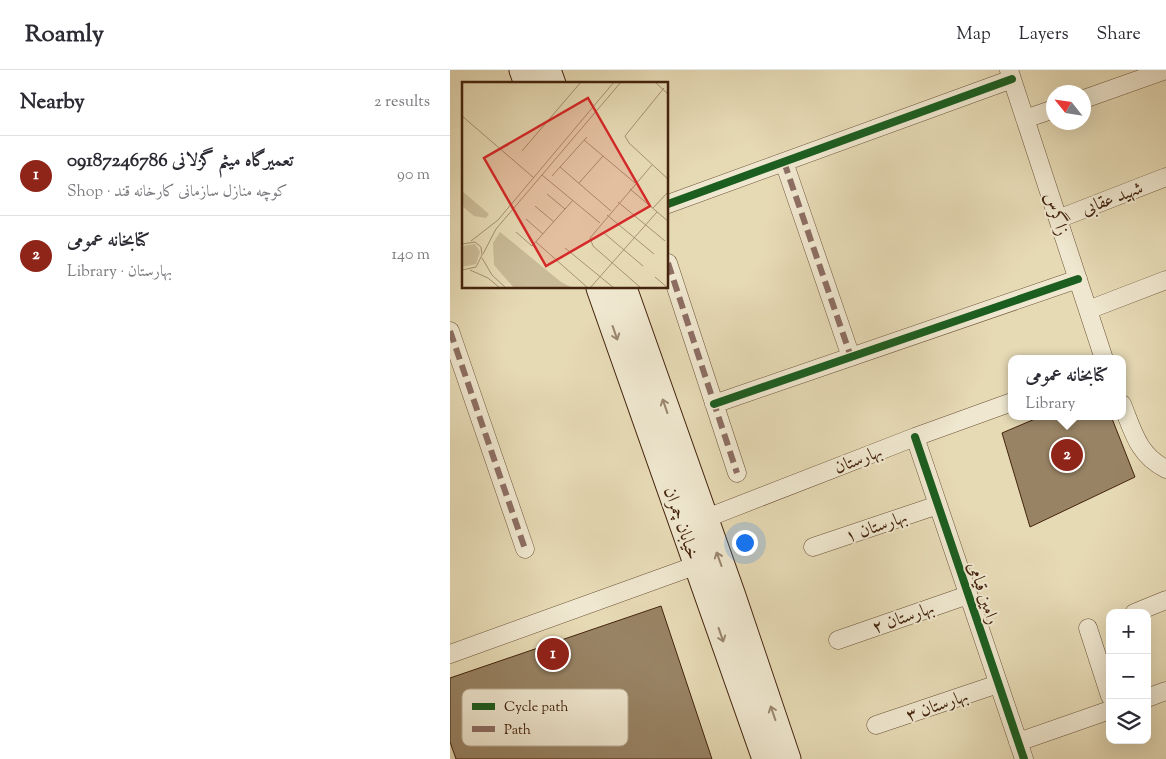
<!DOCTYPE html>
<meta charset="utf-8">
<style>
:root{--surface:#fff;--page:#f2f2f3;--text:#2b2b33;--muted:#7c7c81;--line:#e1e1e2;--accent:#8f2418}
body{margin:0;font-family:"Sorts Mill Goudy",Amiri,serif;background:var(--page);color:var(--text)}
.controls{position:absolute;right:15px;bottom:15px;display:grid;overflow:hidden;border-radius:10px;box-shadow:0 5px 20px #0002}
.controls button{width:45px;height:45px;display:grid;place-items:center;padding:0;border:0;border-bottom:1px solid var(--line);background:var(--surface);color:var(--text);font:25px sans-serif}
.compass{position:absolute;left:596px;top:15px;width:45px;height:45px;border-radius:50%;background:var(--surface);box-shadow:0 5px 20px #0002;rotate:300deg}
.you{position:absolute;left:294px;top:472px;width:18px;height:18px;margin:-12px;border:4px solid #fff;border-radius:50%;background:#1a73e8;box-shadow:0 0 0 8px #1a73e833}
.badge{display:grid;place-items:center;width:32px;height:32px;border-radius:50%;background:var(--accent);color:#fff;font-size:16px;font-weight:700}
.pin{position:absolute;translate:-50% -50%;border:2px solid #fff;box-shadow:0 1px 5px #0006}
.popup{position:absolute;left:558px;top:285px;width:118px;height:65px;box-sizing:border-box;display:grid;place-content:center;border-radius:10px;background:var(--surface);filter:drop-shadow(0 1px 4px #0005);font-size:16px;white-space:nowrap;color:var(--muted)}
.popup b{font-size:19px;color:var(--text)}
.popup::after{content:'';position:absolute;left:50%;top:100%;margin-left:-10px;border:10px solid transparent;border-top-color:var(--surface)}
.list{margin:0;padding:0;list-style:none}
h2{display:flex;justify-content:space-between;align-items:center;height:65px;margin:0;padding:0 20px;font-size:21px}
h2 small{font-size:16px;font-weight:400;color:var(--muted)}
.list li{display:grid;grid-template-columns:32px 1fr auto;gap:15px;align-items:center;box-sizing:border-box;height:80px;padding:0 20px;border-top:1px solid var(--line)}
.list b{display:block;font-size:19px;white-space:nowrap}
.list p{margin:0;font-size:16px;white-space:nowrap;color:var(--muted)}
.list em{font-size:16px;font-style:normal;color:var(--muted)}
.icon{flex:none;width:28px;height:28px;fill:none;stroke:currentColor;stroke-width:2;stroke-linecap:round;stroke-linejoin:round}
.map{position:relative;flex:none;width:716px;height:689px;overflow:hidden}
header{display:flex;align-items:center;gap:30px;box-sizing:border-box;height:70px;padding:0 25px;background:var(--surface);border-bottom:1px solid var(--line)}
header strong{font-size:24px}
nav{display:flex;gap:28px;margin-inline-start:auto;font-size:18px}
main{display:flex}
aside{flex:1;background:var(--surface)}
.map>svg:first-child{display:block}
.building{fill:#988364;stroke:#44240d}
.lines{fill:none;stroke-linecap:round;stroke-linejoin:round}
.minor-casing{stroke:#6c5237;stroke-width:19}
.secondary-casing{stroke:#44240d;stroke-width:27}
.minor{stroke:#efe7cf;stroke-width:18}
.secondary{stroke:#efe7cf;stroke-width:25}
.quiet{stroke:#8d6e63;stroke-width:6;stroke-dasharray:12 6;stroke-linecap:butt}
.cycleway-casing{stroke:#efe7cf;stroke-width:11}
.cycleway{stroke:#1b5e20;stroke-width:8}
.oneway{stroke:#9a866e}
.labels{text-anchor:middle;stroke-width:4;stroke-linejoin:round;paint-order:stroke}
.street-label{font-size:18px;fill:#44240d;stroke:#efe7cf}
.inset-road{fill:none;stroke:#a59172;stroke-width:1}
.view{fill:#d62828;fill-opacity:0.15;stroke:#d62828;stroke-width:2.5}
.inset-edge{fill:none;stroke:#44240d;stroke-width:2.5}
.key{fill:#efe7cf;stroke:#bcac95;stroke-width:1}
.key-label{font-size:14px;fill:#44240d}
</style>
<header>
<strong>Roamly</strong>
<nav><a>Map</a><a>Layers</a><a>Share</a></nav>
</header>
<main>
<aside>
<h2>Nearby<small>2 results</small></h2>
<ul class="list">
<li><span class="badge">1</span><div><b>تعمیرگاه میثم گزلانی 09187246786</b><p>Shop · کوچه منازل سازمانی کارخانه قند</p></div><em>90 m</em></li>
<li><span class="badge">2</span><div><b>کتابخانه عمومی</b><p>Library · بهارستان</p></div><em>140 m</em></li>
</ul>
</aside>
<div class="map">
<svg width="716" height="689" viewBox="0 0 716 689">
<rect width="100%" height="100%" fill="#e6dab5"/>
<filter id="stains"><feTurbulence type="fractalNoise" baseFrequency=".004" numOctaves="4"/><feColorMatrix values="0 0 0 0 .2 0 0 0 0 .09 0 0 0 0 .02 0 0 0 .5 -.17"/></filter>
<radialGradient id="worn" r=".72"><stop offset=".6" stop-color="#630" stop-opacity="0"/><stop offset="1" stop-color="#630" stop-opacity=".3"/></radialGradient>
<path class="building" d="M592 346H661L685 407 580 457 552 363Z
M211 536 262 689H6L0 672V608Z"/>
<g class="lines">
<g class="minor-casing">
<path id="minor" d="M559 0 654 289
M634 29 716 0
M575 49 604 39
M334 92 401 287
M218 134 562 9
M608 149 716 107
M218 193 287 403
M638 240 716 210
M0 261 75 479
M264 334 628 209
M672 334C683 361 688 385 716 399
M465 367 574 689
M254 449 465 367 562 332
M363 477 488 435
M684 543 716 530
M638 558 660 626
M388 570 518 525
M0 584 247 495
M697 628 716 621
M426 655 548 614
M568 672 660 640"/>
</g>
<g class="secondary-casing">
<path id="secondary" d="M72 0 77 14
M98 0 103 14
M149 218 315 689
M174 218 283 526 338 689"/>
</g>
<use href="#minor" class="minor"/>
<use href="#secondary" class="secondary"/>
<path class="quiet" d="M334 92 401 287
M218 193 287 403
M0 261 75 479"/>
<g class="cycleway-casing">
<path id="cycleway" d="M218 134 562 9
M264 334 628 209
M465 367 574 689"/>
</g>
<use href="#cycleway" class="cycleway"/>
</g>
<defs><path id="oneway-shaft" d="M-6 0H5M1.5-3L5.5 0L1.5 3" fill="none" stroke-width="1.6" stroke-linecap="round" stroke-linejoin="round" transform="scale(1.25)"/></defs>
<g class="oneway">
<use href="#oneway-shaft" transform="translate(165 263) rotate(71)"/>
<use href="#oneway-shaft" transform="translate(215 336) rotate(-109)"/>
<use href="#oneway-shaft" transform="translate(269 489) rotate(-110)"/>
<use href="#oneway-shaft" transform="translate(271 565) rotate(71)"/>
<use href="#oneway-shaft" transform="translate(323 643) rotate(-109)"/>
</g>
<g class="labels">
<g class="street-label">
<text transform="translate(662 128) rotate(-21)" y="6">شهید عقابی</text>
<text transform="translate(607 144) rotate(72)" y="6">زاگرس</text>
<text transform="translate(408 389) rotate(-21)" y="6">بهارستان</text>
<text transform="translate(232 453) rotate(71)" y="6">خیابان چمران</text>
<text transform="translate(426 456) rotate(-19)" y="6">بهارستان ۱</text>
<text transform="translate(534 523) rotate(71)" y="6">رامین قیامی</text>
<text transform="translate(453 547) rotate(-19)" y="6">بهارستان ۲</text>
<text transform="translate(487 635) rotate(-19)" y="6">بهارستان ۳</text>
</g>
</g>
<g transform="translate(12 12)">
<rect width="206" height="206" fill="#e6dab5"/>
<path d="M0 109 27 132 24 136 12 134 0 124ZM38 150 99 200 111 206H52L32 183 31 161ZM13 162 18 170 14 182 0 185V164Z" fill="#cabb98"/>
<path class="inset-road" d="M193 0 207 13M202 6 163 54 167 61 207 98M0 34 72 96M122 58 173 101M60 69 119 0M98 85 149 129M80 93 138 141M90 94 125 55M117 101 141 74M168 107 207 140M85 112 103 127M156 120 203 159M73 124 92 140M191 126 207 109M145 133 192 172M64 137 81 152M54 150 70 164 111 118M142 151 181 184M9 159 36 138 152 0M74 160 126 206M0 162 13 160 19 165 20 173 14 185 0 188M103 166 152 206M21 172 34 147 159 0M20 176 30 193 44 206M8 188 26 196 38 206M193 195 206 206M128 206 195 130M179 206 131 164 128 156 190 83"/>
<path class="view" d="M126 16 188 124 84 184 22 76Z"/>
<rect width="206" height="206" class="inset-edge"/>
</g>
<rect x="12" y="619" width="166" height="57" rx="8" class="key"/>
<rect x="22" y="633" width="23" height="7" fill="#1b5e20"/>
<rect x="22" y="656" width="23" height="6" fill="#8d6e63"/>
<g class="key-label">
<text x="54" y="641">Cycle path</text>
<text x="54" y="664">Path</text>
</g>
<rect width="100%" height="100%" filter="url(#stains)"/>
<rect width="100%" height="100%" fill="url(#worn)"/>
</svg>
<div class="controls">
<button>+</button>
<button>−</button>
<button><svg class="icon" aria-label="layers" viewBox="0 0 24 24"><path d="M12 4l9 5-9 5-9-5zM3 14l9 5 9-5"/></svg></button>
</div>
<svg class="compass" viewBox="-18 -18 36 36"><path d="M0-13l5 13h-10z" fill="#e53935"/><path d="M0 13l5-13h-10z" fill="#7c7c81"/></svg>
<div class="you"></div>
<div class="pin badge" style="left:103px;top:584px">1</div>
<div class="pin badge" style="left:617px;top:385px">2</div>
<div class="popup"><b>کتابخانه عمومی</b>Library</div>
</div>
</main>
